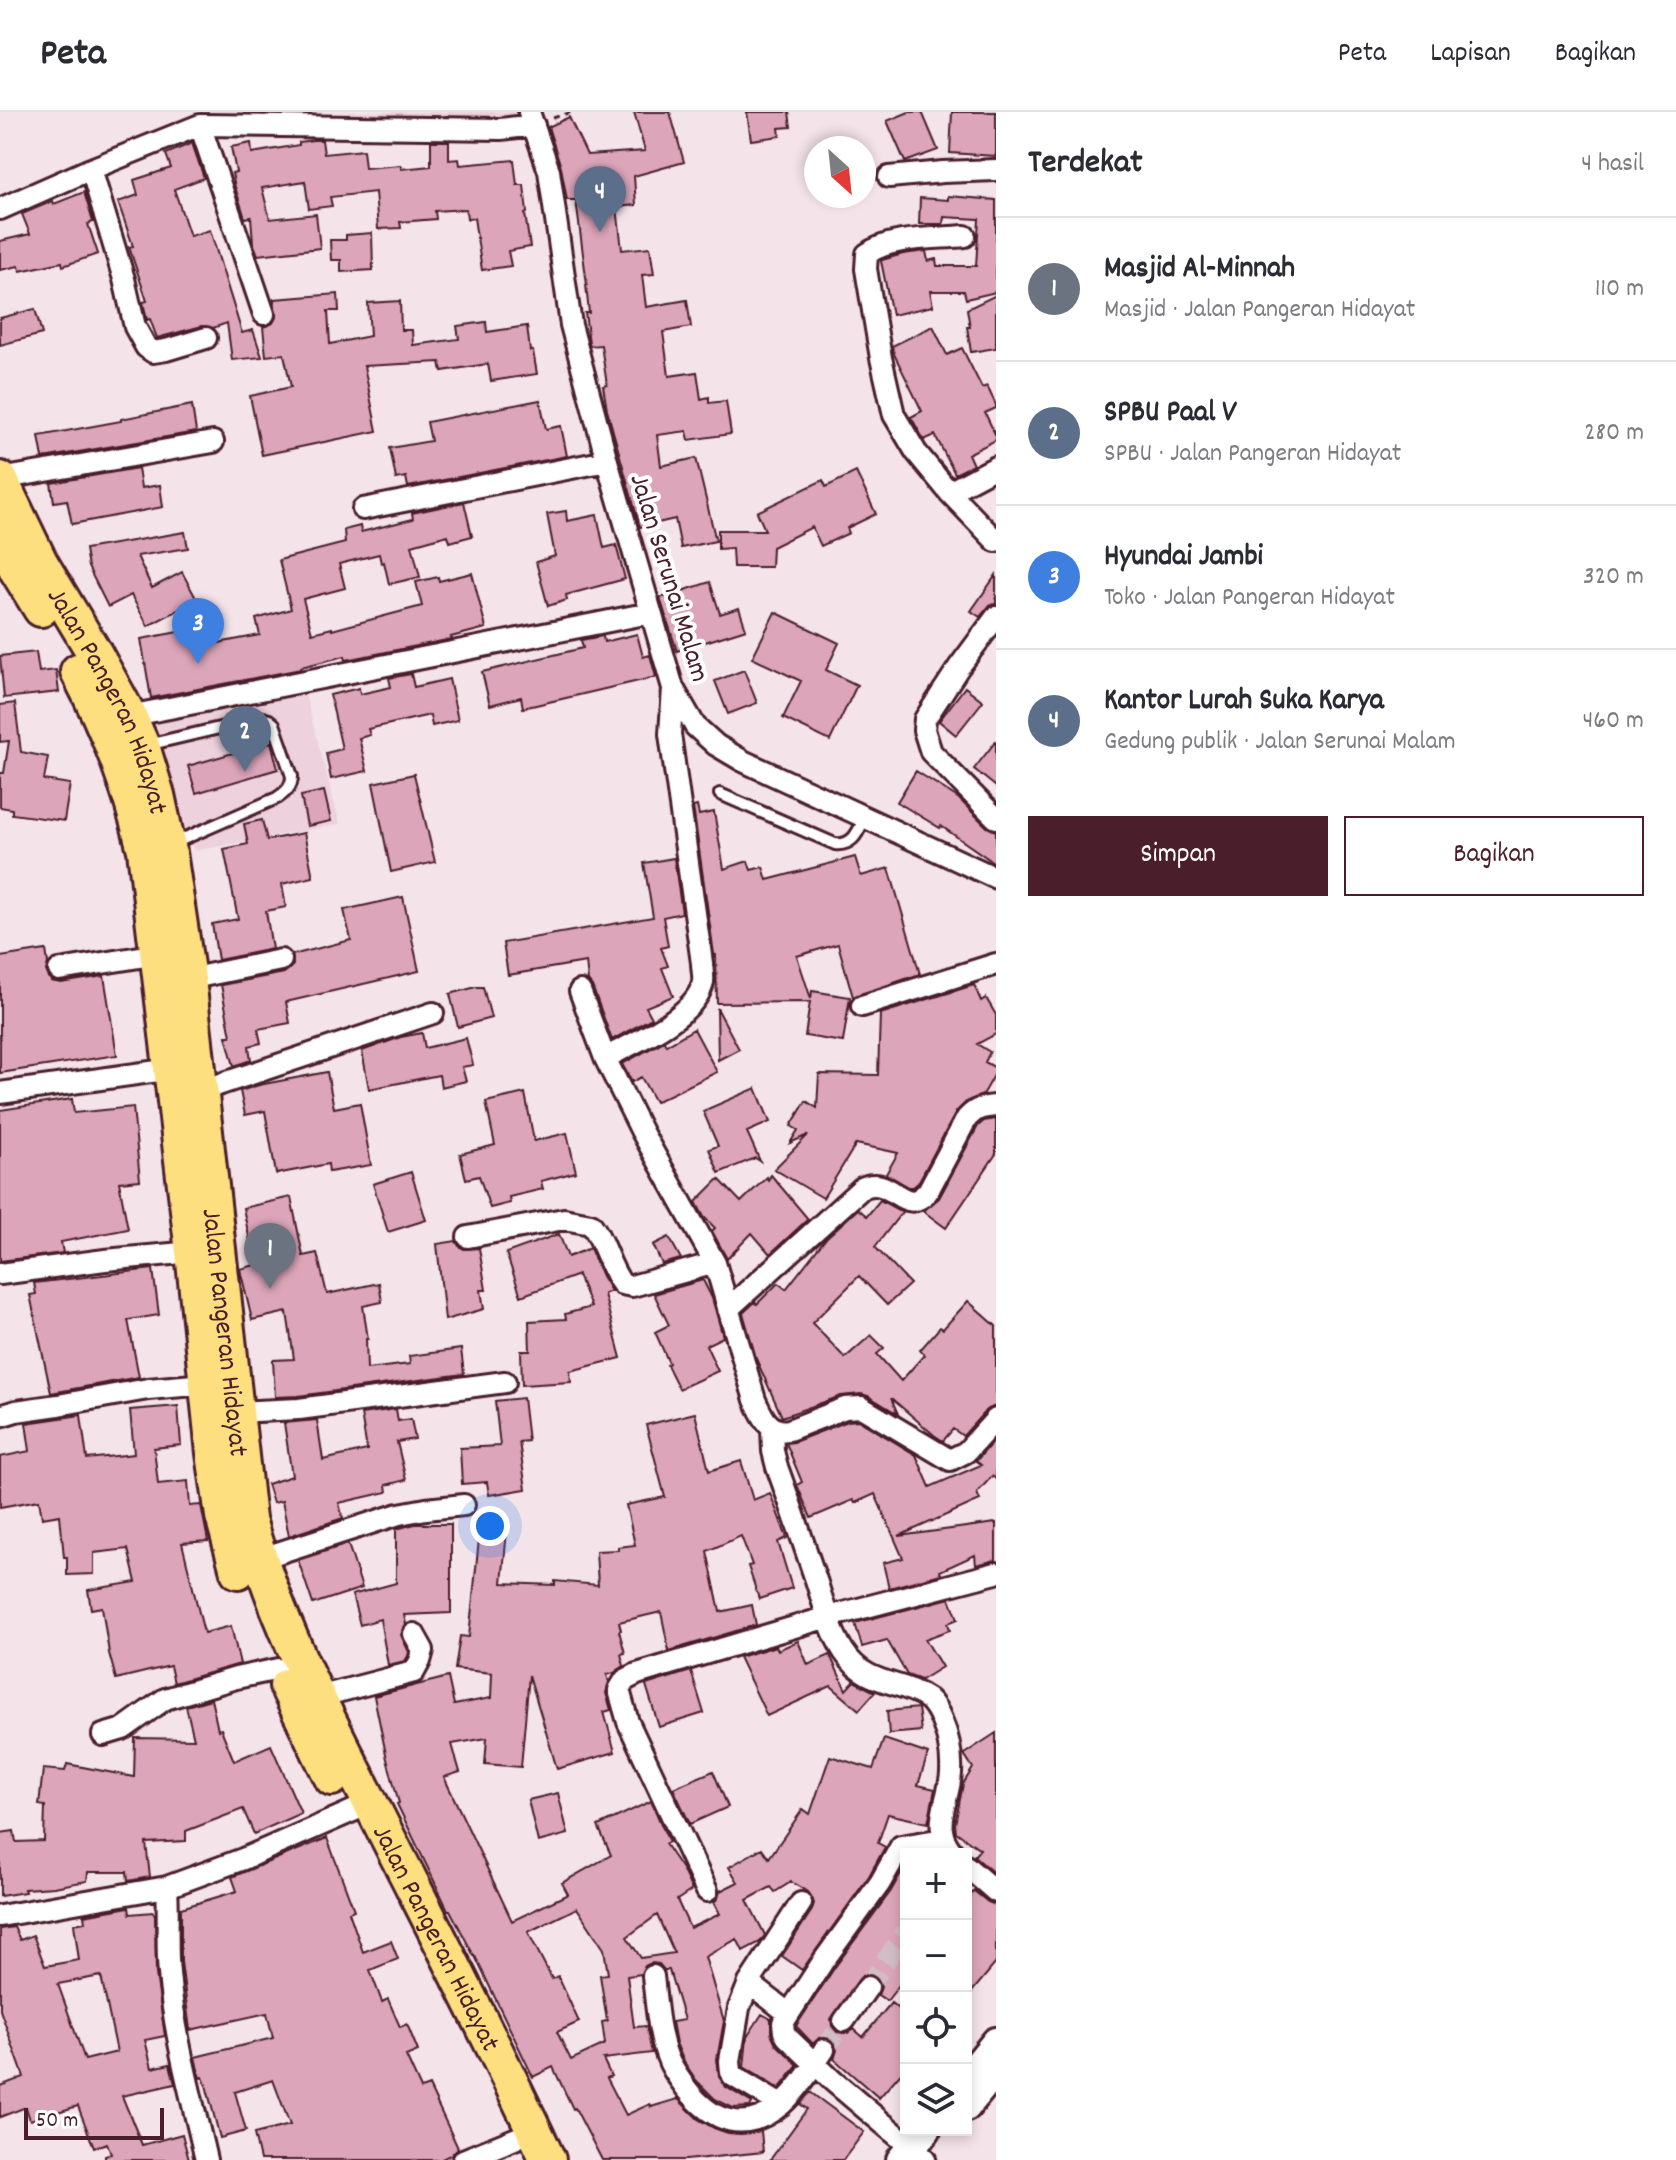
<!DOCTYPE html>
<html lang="id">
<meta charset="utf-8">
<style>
:root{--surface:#fff;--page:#f7f7f7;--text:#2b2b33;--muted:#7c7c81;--line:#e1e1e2;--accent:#4a1f2b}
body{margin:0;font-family:Dekko,sans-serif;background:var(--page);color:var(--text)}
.controls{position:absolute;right:24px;bottom:24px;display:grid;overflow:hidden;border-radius:0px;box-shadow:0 4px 12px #0003}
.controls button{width:72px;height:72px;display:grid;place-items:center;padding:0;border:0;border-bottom:2px solid var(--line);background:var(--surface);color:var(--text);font:40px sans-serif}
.compass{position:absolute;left:804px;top:24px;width:72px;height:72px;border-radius:50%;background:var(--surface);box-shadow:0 4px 12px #0003;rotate:153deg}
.scale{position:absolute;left:24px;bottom:20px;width:140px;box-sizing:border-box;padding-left:8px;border:4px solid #4a1f2b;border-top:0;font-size:22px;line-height:28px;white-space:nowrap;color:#4a1f2b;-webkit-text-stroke:6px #fff;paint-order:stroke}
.you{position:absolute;left:490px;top:1414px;width:28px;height:28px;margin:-20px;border:6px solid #fff;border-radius:50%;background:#1a73e8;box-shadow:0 0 0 12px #1a73e833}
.badge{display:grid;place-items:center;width:52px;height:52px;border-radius:50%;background:var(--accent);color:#fff;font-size:26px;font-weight:700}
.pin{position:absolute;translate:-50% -66px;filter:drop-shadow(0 2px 4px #0008)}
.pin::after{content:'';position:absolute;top:42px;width:28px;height:24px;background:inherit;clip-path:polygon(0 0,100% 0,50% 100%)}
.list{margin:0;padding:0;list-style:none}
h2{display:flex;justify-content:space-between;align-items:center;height:104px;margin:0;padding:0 32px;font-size:34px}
h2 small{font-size:26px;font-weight:400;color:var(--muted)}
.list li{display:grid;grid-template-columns:52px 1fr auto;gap:24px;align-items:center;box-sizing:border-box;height:144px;padding:0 32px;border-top:2px solid var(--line)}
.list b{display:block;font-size:30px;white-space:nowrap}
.list p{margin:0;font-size:26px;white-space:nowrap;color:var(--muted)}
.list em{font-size:26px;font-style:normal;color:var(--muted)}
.actions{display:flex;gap:16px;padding:24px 32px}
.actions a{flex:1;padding:18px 0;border:2px solid var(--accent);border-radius:0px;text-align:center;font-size:28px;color:var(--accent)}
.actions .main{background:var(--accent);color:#fff}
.icon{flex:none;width:44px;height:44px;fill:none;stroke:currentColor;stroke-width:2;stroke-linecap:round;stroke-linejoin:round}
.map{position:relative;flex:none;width:996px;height:2048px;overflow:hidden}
header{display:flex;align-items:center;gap:48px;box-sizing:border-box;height:112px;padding:0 40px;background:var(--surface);border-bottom:2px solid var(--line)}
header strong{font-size:38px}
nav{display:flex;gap:44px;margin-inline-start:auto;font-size:28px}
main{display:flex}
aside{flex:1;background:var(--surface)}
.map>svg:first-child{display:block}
.built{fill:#edd1dc}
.building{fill:#dca5ba;stroke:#4a1f2b;stroke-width:2;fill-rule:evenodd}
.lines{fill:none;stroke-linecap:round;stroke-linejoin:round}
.minor-tunnel{stroke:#d2bdc4;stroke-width:20;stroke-dasharray:20 10;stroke-linecap:butt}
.service-casing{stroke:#4a1f2b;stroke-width:16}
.minor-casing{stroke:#4a1f2b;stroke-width:26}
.secondary-casing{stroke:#4a1f2b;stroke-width:34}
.trunk-casing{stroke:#4a1f2b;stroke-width:40}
.path{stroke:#4a1f2b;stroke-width:3;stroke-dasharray:6 6;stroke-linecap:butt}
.service{stroke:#fff;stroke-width:10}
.minor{stroke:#fff;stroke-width:20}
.secondary{stroke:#fff;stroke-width:28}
.trunk{stroke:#fedf80;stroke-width:34}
.labels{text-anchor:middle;stroke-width:8;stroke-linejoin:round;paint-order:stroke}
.street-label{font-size:28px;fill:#4a1f2b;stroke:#fff}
</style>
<header>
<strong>Peta</strong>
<nav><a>Peta</a><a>Lapisan</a><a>Bagikan</a></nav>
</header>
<main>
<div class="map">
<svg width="996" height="2048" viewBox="0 0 996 2048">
<rect width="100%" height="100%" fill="#f4e4ea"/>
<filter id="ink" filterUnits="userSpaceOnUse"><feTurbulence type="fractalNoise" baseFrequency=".0125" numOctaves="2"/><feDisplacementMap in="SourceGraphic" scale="16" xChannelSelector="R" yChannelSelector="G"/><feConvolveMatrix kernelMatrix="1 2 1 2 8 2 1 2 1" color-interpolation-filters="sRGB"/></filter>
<g filter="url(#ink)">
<path class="built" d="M350 0H517L518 3 350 8Z
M303 575 340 712 194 739 145 609Z"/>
<path class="building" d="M634 0H670L684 50 634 64 636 93 617 95 622 138 650 135 654 162 642 163 646 195 687 188 691 215 663 220 669 264 697 260 701 287 709 285V291L726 289 731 322 689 328 687 319 657 323 661 354 696 346 716 429 681 436 675 407 640 415 607 298 603 274 607 273 601 233 590 234 589 231 585 201H589L586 173H587L576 88H567L561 55 548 15 569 5 587 43 645 39Z
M747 0H789L791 15 779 16 780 24 751 28Z
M909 0H922L938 38 905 50 887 9Z
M952 0H996V44L950 41Z
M313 28H322L324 42 363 38 365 56 401 53V57L431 54V29H449V48L459 47 460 53 514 48 517 73H524L527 101 525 102 530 135 508 139 511 154 482 158 474 106 467 107 466 97 435 99 436 107 400 110 401 116 378 117 375 80 330 85 332 94 309 97 305 69 262 76 270 107 316 102 320 136 258 143 253 130 251 105 245 106 235 75 232 61 236 60 231 35 251 31 252 41 299 33V30Z
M192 31 204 66 174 77 190 124 210 118 242 221 253 218 262 245 232 248 227 211 213 216 202 214 157 226 150 207 147 208 143 190 147 189 129 135 133 134 118 90 138 83 134 68 171 56 166 42Z
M84 80 93 110 88 112 98 142 63 154 62 150 20 159 19 154 0 158V129L30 122 22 102 53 89 54 92Z
M948 84 996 88V180L966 187 964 179H930L933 194 892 203 881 149 882 148 903 142 926 139 928 149 936 147 937 154H976L979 107 944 105 943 112H919L920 86 948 88Z
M372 121 373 158 341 160V148H331L330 128H346V123Z
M338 182 339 199H328L330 232 370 224 368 191 400 189 401 218H412L413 233 459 227 457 214 486 210 487 220 527 214 530 239H533L537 262 491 269 488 252 442 259 440 250 364 254 377 319 262 343 250 284 291 275 284 242 266 244 263 215 273 211 276 205 274 187Z
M996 183V236L971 240 967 215H970L967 197Z
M35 197 42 222 0 233V206Z
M933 214 947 243 962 236 982 276 987 274 996 293V296L985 301 996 324V328L968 342 973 353 955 362 935 323 924 328 911 305 922 299 894 242 892 234Z
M540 288 546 317 561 314 567 344 408 375 406 365 396 367 390 336 431 329 427 310Z
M192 293 196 320 43 346 39 324 121 309V307Z
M138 356 141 376 160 373 163 395 72 412 67 388 54 390 51 371Z
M856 360 876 402 847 416 849 421 821 434 812 415 772 435 771 455H733L732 436 718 437V418H765L757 400 823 368 826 375Z
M464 390 472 424 450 430 448 423 412 433 420 465 389 472 384 450 381 451 379 442 339 452 345 476 303 487 312 521 332 516V518L422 494 416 470 438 465 439 469 472 461 486 516 451 525 452 527 346 548 345 544 301 555V557L151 586 141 527 210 514 213 532 260 523 256 507 291 497 279 448 345 431 344 418 360 414 361 420 413 407 412 401Z
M566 399 567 409 597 403 604 436 616 433 625 467 566 483 567 488 548 494 536 450 555 444 547 402Z
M185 420 188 436 137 444 152 476 182 460 197 488 148 514 131 483 108 495 88 455 85 437Z
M996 463V492L990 493 980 505 971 499Z
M710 470 720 502 739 496 746 517 677 539 660 486Z
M775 500 839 531 826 558 857 573 830 629 783 606 801 569 752 546Z
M637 522 643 545 650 543 656 565 523 596 521 585 490 593 482 560 583 536 581 528 603 524 604 530Z
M36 540 39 560 56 558 59 580 4 586 0 544Z
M744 558 757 591 728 602 715 569Z
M411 562 414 575 449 567 458 608 432 614 430 603 368 617 370 623 359 626 367 659 331 667 326 641 342 637 330 583 359 576 360 582 391 575 389 566Z
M965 575 983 589 956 623 939 609Z
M15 591 21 640 48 645 44 668 70 672 64 709 12 702V697L0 695V661H4L9 629 0 630V593Z
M996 629V675L974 657Z
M271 630 278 657 196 681 188 654Z
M916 659 958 686 987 715 996 719V752L941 714 940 716 897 690Z
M414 662 435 750 391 760 373 671Z
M324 679 331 709 307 714 301 684Z
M697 694 699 703 714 700 724 757 748 749 751 758 763 755 767 768 855 745 861 764 889 756 920 862 853 885 838 832 797 844 811 887 812 879 850 885 843 930 805 924 810 890 717 891 716 843 714 842 693 695Z
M262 708 267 728 304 721 313 765 282 772 286 795 266 799 272 837 218 848 212 812 238 807 224 737 248 732 244 712Z
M674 746 682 801 663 805 668 834 661 836 668 854 662 856 673 884 646 895 652 906 612 928 592 874 588 869 586 850 508 863 503 831 653 805 644 751Z
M403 785 419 859 286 890 290 911 258 917 261 931 249 934 251 948 234 954 226 924H231L221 873 284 861 293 853 292 843 351 828 344 798Z
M46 838 48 851 46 859 51 869 61 871 104 864 117 943 0 961V845Z
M974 873 981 889 986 886 996 903V922L977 932 990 940 985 950 996 956V960L983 983 967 989 956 1000 918 1071 913 1075H909L886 1062 898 1041 856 1032 823 1086 774 1057 808 1023 790 1031 798 1018 791 1014 806 989 817 996 819 962 878 963 880 902Z
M476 875H483L491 906 458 915 450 882Z
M717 896 739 937 718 948Z
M694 917 717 960 655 990 641 965 632 970 622 952 664 929 666 933Z
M422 921 425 936 466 926 473 953 462 955 466 969 441 975 439 963 369 977 362 939 401 925Z
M327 960 334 996 360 991 371 1053 329 1060 328 1052 276 1062 265 999 245 1003 240 979 259 973Z
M756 976 770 1010 747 1020 760 1049 755 1046 719 1061 709 1037 718 1034 703 999Z
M525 981 534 1029 567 1021 576 1060 541 1069 543 1077 509 1085 510 1091 490 1096 479 1064 466 1067 460 1042 495 1033 486 990Z
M72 987 74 1001 133 995 140 1068 119 1070 128 1117 61 1130 63 1141 0 1149V998Z
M996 1007V1042L946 1116 923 1099 939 1086 978 1014 984 1009Z
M411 1060 426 1108 388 1120 373 1072Z
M771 1063 808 1107 770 1142 752 1121 727 1147 712 1119 715 1116 704 1105 696 1090 719 1067 741 1090 767 1065 768 1068Z
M291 1085 303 1144 317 1141 327 1182 379 1171 382 1190 363 1194 368 1227H366L367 1257 410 1252 409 1244 461 1237 464 1262 298 1284 275 1285 273 1248 294 1247 287 1200 252 1208 240 1157 255 1153 243 1096Z
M880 1088 902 1100 875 1135 910 1172 887 1193 859 1164 812 1211 845 1246 871 1223 884 1236 877 1242 901 1269 924 1243 920 1238 940 1215 943 1217 968 1189 996 1214V1294L986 1298 963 1324 953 1317 943 1329 934 1323 891 1286 898 1302 868 1284 861 1282 841 1284 782 1305 757 1249 743 1201 755 1190 757 1192 778 1171 786 1177 827 1125 858 1097 867 1104Z
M559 1122 568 1145 590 1136 602 1164 611 1179 604 1182 621 1246 570 1259 571 1270 522 1273 521 1239H530L529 1209 566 1207 565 1202 591 1195 578 1163 521 1184 506 1141Z
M669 1125 681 1147 662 1152 653 1133Z
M456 1129 459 1134 464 1137 479 1136 486 1178H481L484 1197 445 1208 437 1132Z
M153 1157 159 1203 128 1208 139 1265 51 1281 30 1183 36 1182 34 1171Z
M703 1168 712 1186 723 1225 706 1233 718 1259 679 1277 667 1253 669 1251 655 1220 669 1213 654 1182Z
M523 1286 528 1329 519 1330 526 1377 489 1383 487 1370 462 1372 460 1336 500 1334 495 1289Z
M178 1294 181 1333 154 1336 158 1372 188 1369 190 1394 201 1393 208 1429 182 1431 204 1521 231 1514 240 1552 174 1571 170 1554 116 1567 109 1541 102 1495 91 1497 88 1478 136 1470 128 1437 94 1441V1462L67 1463V1445H64L60 1403 42 1406 39 1388 0 1395V1345L30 1339 26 1311 81 1303 87 1347 134 1342 130 1298Z
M396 1297 398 1309 411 1307 415 1327 397 1330 406 1368 386 1373 387 1380 339 1391 343 1406 289 1424 282 1389 273 1391 267 1372 292 1364 284 1311 317 1308 323 1348 367 1338 361 1302Z
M695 1301 709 1359 741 1349 753 1388 770 1381 787 1426 778 1430 792 1476 759 1487 748 1454 752 1453 741 1424 707 1439 720 1500 752 1493 756 1513 669 1539 661 1500 619 1510 621 1518 619 1519 625 1541 621 1542 624 1554 614 1561 607 1563 609 1570 606 1581 611 1598 604 1600 615 1640 557 1657 529 1563 521 1655 485 1652 487 1626 452 1632 460 1660 444 1665 512 1809 568 1782 562 1771 611 1743 598 1714 651 1689 669 1730 665 1732 682 1757 692 1778 677 1788 690 1816 720 1802 714 1790 718 1786 720 1779 738 1770 729 1755 762 1736 769 1746 803 1697 810 1702 830 1644 873 1657 884 1627 928 1642 918 1673 935 1677 928 1711 888 1702 878 1731 885 1735 869 1764 802 1858 782 1844 812 1798 814 1791 809 1781 791 1770 775 1780 771 1775 747 1788 765 1823 760 1830 743 1839 737 1827 705 1845 724 1909 717 1947 719 1965 726 1975 752 1991 750 1995 733 1996 715 1987 696 1968 684 1950 676 1931 672 1910 684 1908 669 1858H664L659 1852 651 1851 645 1854 641 1862 627 1864 634 1915 646 1914 652 1941 603 1947 611 1964 607 1966 626 2003 650 1992 651 1995 678 1987 698 2007 714 2016 728 2021 741 2022 761 2019 763 2040 686 2048H602L575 1996 573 1997 553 1955 533 1965 475 1844H474L450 1798H448L397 1692 399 1691 387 1647 374 1584 448 1565 454 1593 491 1586 492 1561 455 1557 460 1524 469 1525 481 1407 508 1409 502 1471 555 1473V1469L598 1473 596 1439 618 1438V1435L635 1433 626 1393 665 1385 646 1313ZM577 1796 604 1837 608 1862 600 1863 607 1909 602 1910 605 1932 571 1948 557 1920 579 1910 558 1864 552 1867 528 1820ZM657 1803 674 1841 641 1846 627 1825Z
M858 1308 916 1343 930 1375 981 1353 976 1349 996 1326V1367L992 1364 977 1381 980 1388 899 1424 996 1411V1448L976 1453 975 1443 940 1459 941 1462 889 1476 883 1451 903 1446 875 1382 855 1391 853 1388 811 1406 797 1373 802 1370 786 1331 794 1330 848 1309Z
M415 1412H451V1501L404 1503 406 1512 401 1523 409 1540 408 1544 405 1549 388 1553 380 1507 360 1513 352 1483 396 1471V1417Z
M348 1432 362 1476 313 1492 298 1448Z
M950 1486 958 1507 948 1511 950 1518 925 1527 942 1555 921 1568 907 1563 887 1528 862 1535 855 1511Z
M798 1529 808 1553 830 1543 846 1578 854 1569 875 1580 859 1598 831 1574 767 1604 739 1545 776 1534 778 1538Z
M691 1559 704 1601 659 1615 646 1573Z
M211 1587 218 1618 221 1617 234 1649 271 1633 301 1701 254 1722 243 1697 186 1719V1729L146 1731 150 1765 128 1769 127 1760H88L87 1769 54 1775 24 1777 25 1780 0 1784V1721L14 1719 16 1730 44 1729 45 1694 39 1693 43 1657 65 1659 67 1652 134 1665 135 1626 194 1627 186 1594Z
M918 1596 921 1619 889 1622 887 1599Z
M996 1621V1763L974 1744 980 1737 956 1720 955 1712 963 1672 973 1656 964 1642Z
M713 1659 728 1695 690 1712 673 1676Z
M558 1681 568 1722 538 1730 528 1688Z
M327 1726 354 1798 349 1800 363 1840 391 1829 398 1847 370 1858 382 1890 388 1887 400 1915 407 1912 418 1939 406 1944 421 1977 429 1974 458 2036 452 2042 440 2048H260L254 2022 290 2013 273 1968 235 1980 246 2019 220 2026 206 1973 203 1965 200 1966 195 1945 273 1926 267 1901 190 1918 181 1850V1796L237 1779 232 1765Z
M906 1752V1864L887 1889 878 1883 881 1875 876 1865 870 1862 862 1864 831 1907 832 1914 837 1920 849 1921 854 1917 863 1925 891 1891 906 1903V1955L879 1986 834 1947 837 1938 832 1928 826 1925 819 1926 813 1932 796 1914 835 1855 891 1779Z
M974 1779 988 1790 996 1793V1851L966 1887V1788Z
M129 1795 130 1802 153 1800 155 1804 156 1862 165 1924 145 1928 152 1956 170 1952 175 1972 122 1984 142 2033 182 2022 189 2048H105V2044L111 2042 107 2031 94 2036 78 1994 30 2008 26 1995 0 2005V1974L24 1965 0 1898V1817L14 1815 20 1828 33 1823 45 1854 79 1848 74 1812 85 1810 84 1803ZM101 1864 117 1940 85 1948 58 1872Z
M762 1902 771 1907V1921L776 1932 798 1953 779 1977 744 1955 747 1925Z
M810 1980 864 2020 843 2048H770L807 1997 800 1992Z"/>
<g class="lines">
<path class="minor-tunnel" d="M868 1875 906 1819
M824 1938 844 1909"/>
<g class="service-casing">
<path id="service" d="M147 633 262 606 269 608 274 612 292 664C292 675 286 680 277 686L174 731
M720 682 835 732C854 734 858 719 865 705"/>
</g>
<g class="minor-casing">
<path id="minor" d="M529 0 549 59 571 213 607 349 673 576 695 614 716 633 743 649 996 766
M200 13 264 202
M91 57 124 167 135 215 146 235 153 240 166 238 206 226
M889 65 943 60 996 58
M0 97 91 57 200 13 501 17 534 13
M965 124C937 127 890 124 867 142L866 157 881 246 894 303 916 340 949 380 996 429
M0 367 213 330
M949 380 996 355
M363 397 607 349
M996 505 959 555 925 607 924 618 931 640 996 706
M129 604 650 501
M59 858 158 842
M188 867 281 848
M580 879 605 946 642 1020 715 1151 755 1288C762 1303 769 1322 789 1318L845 1296 861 1295 950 1348 966 1340 996 1307
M862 894 996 852
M605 946C633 931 697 904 703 870 704 864 702 857 702 851L670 622 673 576
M200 979 433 901
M0 981 172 957
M468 1125 564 1107 591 1112C605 1130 608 1154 622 1172L632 1174 715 1151
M0 1162 105 1148 193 1140
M728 1197 862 1076C892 1061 904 1108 928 1079L967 1006C976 996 983 995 996 994
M237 1300 299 1297 505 1270
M0 1304 16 1299 58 1293 148 1277 206 1272
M772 1316 773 1339 777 1355C791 1393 804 1433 817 1471 824 1494 831 1520 844 1540 867 1575 900 1567 928 1587 933 1591 939 1601 941 1607 949 1625 952 1642 951 1661 949 1692 929 1715 954 1742
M259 1447 399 1402 426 1397 464 1393
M318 1585 414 1560 420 1549 423 1538 414 1522
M103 1623 123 1617 165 1587 236 1566 279 1557
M966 1754 996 1780
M167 1775C169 1804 166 1833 169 1861 174 1924 192 1986 206 2048
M707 1779 628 1610 619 1578 625 1568 637 1562 828 1505 996 1461
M0 1804 167 1775 243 1747 371 1691
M653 1864C656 1890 658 1920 667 1944 671 1956 678 1965 686 1976 712 2010 745 2023 782 1992 798 1978 812 1956 824 1938
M749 1871 788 1901
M844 1909 868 1875
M781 1993 733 1964 731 1960 730 1949 739 1896 749 1871 801 1791
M925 2047 833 1969 787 1925 784 1920 783 1911 824 1848 880 1771 901 1734 943 1727
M463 2048 517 2026"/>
</g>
<g class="secondary-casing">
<path id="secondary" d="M966 1967 996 1930
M966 1995 996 1958
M901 2048 926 2018"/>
</g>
<g class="trunk-casing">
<g id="trunk">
<path id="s1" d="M0 367 40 450 95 542 129 604 142 634 157 683 168 734 188 867 248 1407C276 1509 325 1602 373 1696 432 1813 493 1929 548 2048"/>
<path d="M0 422 17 458 41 497"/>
<path d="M78 559C109 619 129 672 145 738L193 1140 214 1341 223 1404 238 1459"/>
<path d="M287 1574 332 1666"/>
</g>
</g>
<path class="path" d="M553 6 572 0"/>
<use href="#service" class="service"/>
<use href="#minor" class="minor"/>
<use href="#secondary" class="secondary"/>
<use href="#trunk" class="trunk"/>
</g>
</g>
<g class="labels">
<g class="street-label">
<text transform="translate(672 465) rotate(73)" y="10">Jalan Serunai Malam</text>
<text dy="10" stroke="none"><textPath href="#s1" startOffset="248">Jalan Pangeran Hidayat</textPath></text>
<text dy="10" stroke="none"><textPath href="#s1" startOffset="896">Jalan Pangeran Hidayat</textPath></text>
<text dy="10" stroke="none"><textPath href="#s1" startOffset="1544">Jalan Pangeran Hidayat</textPath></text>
</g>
</g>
</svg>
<div class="controls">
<button>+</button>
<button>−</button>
<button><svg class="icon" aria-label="locate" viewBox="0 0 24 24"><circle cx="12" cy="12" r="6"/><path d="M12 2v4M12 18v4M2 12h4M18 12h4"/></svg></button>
<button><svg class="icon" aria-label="layers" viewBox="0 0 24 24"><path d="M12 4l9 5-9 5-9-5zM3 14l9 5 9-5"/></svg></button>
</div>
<svg class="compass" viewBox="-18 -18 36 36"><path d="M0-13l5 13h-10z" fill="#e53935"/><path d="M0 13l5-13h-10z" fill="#7c7c81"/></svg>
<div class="scale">50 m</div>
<div class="you"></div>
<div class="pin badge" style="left:270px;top:1177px;background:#6b7280">1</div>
<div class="pin badge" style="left:245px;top:660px;background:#5c6f8a">2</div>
<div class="pin badge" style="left:198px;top:552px;background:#3f7fe0">3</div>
<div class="pin badge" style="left:600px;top:120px;background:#5c6f8a">4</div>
</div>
<aside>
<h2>Terdekat<small>4 hasil</small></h2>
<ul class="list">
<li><span class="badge" style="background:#6b7280">1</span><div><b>Masjid Al-Minnah</b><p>Masjid · Jalan Pangeran Hidayat</p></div><em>110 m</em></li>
<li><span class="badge" style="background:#5c6f8a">2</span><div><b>SPBU Paal V</b><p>SPBU · Jalan Pangeran Hidayat</p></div><em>280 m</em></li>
<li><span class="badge" style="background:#3f7fe0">3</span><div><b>Hyundai Jambi</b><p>Toko · Jalan Pangeran Hidayat</p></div><em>320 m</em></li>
<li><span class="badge" style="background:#5c6f8a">4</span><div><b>Kantor Lurah Suka Karya</b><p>Gedung publik · Jalan Serunai Malam</p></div><em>460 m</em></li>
</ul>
<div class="actions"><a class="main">Simpan</a><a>Bagikan</a></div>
</aside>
</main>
